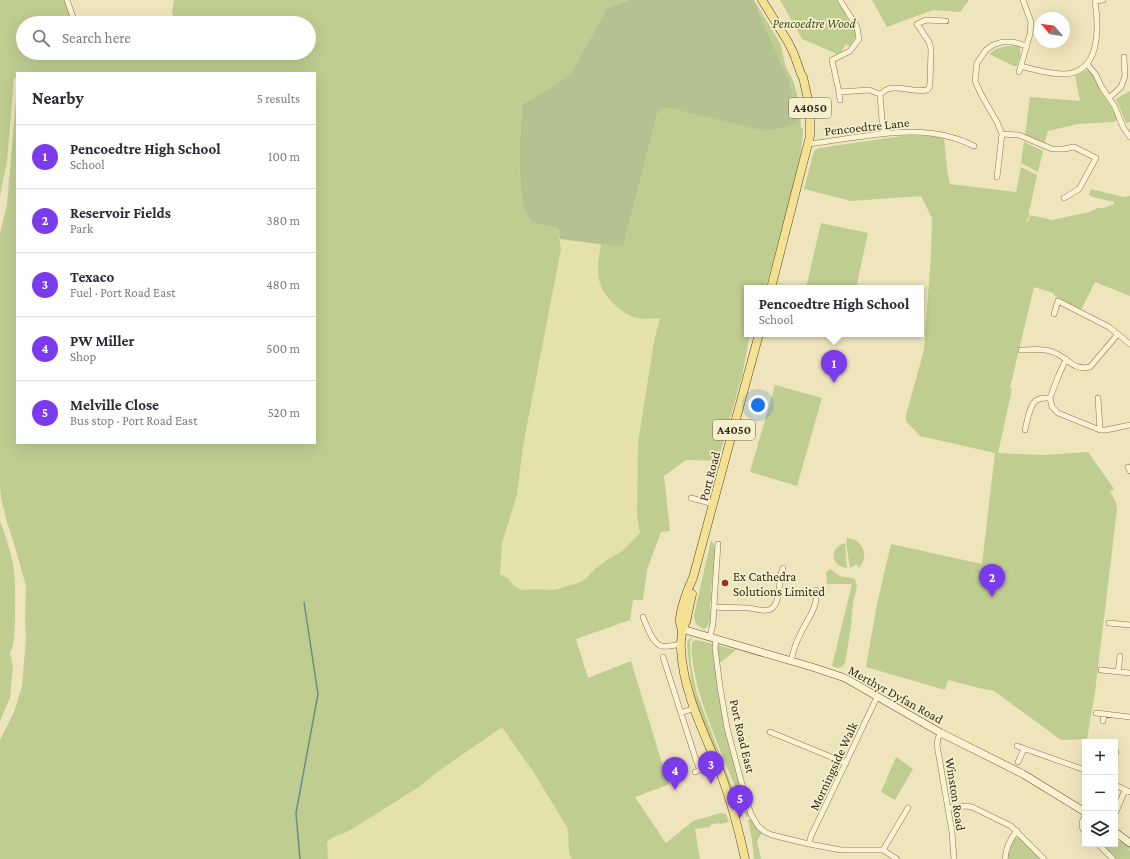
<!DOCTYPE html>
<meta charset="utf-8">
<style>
:root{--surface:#fff;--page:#f7f7f7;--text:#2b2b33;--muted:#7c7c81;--line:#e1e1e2;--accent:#7c3aed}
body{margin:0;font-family:"Crimson Pro",serif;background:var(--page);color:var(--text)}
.controls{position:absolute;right:12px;bottom:12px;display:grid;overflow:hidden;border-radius:0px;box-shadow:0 4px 16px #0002}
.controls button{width:36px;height:36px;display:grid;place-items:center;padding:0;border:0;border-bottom:1px solid var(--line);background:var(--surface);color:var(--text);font:20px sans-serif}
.compass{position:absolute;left:1034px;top:12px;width:36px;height:36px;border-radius:50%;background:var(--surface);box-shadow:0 4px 16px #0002;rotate:299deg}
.you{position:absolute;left:758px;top:405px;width:14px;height:14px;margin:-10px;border:3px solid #fff;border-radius:50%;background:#1a73e8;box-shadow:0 0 0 6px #1a73e833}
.badge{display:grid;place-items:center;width:26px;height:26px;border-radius:50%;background:var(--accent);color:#fff;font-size:13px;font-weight:700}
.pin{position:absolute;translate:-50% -33px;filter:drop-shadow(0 1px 2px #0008)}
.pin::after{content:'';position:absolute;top:21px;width:14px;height:12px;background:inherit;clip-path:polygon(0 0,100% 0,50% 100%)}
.popup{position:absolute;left:744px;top:285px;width:180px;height:52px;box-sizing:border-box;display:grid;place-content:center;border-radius:0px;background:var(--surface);filter:drop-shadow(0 1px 3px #0005);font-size:13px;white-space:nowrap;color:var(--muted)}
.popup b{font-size:15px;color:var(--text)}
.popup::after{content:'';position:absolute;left:50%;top:100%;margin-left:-8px;border:8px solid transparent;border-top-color:var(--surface)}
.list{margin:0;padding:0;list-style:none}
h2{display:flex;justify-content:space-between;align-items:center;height:52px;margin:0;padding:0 16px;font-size:17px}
h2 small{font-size:13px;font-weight:400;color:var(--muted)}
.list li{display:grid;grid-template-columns:26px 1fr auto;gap:12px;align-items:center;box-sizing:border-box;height:64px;padding:0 16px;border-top:1px solid var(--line)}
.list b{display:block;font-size:15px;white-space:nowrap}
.list p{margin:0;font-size:13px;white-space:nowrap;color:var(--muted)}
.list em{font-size:13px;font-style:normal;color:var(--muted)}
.icon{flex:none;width:22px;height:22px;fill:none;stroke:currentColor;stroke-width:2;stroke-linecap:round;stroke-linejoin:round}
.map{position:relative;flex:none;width:1130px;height:859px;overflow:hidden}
.search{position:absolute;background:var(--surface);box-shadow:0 4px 16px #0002;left:16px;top:16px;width:300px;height:44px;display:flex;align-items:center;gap:10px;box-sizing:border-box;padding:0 14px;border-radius:22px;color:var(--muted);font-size:15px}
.panel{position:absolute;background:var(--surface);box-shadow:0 4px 16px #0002;left:16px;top:72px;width:300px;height:372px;border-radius:0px}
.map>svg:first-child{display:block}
.farmland{fill:#e5e1aa}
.green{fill:#bfcd91}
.cemetery{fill:#b6c191}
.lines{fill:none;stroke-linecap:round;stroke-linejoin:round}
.stream{stroke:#688e88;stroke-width:1.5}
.street-casing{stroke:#877556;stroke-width:6}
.secondary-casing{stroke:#695639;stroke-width:8}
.primary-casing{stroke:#54432b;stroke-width:9}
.street{stroke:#faf2d0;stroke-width:5}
.secondary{stroke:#faf2d0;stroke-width:7}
.primary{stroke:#f4e193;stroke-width:8}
.poi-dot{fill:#983024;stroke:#f6efcd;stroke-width:1.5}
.labels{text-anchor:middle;stroke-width:3.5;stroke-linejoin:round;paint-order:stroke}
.shield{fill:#f6efcd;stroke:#706650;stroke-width:1}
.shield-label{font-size:12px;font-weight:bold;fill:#362b1b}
.park-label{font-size:13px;font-style:italic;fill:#415321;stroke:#f6efcd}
.street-label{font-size:13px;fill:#362b1b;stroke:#f6efcd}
.poi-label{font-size:13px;fill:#362b1b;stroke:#f6efcd;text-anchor:start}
</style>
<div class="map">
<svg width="1130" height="859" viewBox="0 0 1130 859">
<rect width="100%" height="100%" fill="#efe5bd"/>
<path class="farmland" d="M560 239 601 244 597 273 641 319 661 317 654 341 638 443 637 516 640 533 621 552 608 559 595 569 585 579 581 582 558 589 550 590 533 589 522 590 513 585 508 578 500 574 502 543 517 495 523 446 561 249Z
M502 727 536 776 568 829 569 853 573 859H328L327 843 330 839 349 831 419 787 436 773Z"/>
<path class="green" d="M0 0H66L75 23H23V53H88L92 57H96L95 53H309V23H176L172 12 174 0H629L607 8 571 73 553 86 522 104 519 160 522 204 531 223 558 228 561 249 523 446 517 495 502 543 500 574 508 578 513 585 522 590 538 589 550 590 558 589 581 582 585 579 595 569 608 559 621 552 640 533 637 516 638 443 654 341 660 318C655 318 648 319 642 319 622 317 598 293 598 272 597 263 600 253 601 244L623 247 658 112 663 108H670L749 0H754L780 43C783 51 783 59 786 67 788 72 792 76 793 81 799 96 800 112 801 128H803C802 163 791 198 781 231 775 250 772 270 765 288H747V334H750L742 376 718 461 686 460 664 476 670 531 661 532 647 570 643 600H633L630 620 576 639 588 678 631 661 661 760 670 784 635 797 666 843 693 821 720 813 726 814 729 822 721 824C718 822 713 824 710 825V827L695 829 700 859H572L569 853 568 829 536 776 502 727 436 773 419 787 349 831 330 839 327 843 328 859H0V740L14 712 22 686 26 639 25 618 26 586 15 547 7 522 1 498 0 487V233L7 205 17 87V443H315V73H20L19 72 17 73 16 78H14L7 161 0 196Z
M780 0H837L845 11C845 17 849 21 854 24 859 35 855 37 850 47L846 44 841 52 837 54 802 39Z
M872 0H969L960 12 933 10 887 27Z
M1006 46H1016L1020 47V56L1017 66H1014L989 54 996 49Z
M1087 70 1090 71 1095 78 1102 94 1115 113 1117 120 1113 122 1078 124 1048 131 1044 144 1025 135 1030 97 1080 101 1075 76Z
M1130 91V122L1126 123 1116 99Z
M909 135 944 137C946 153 946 169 950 184L1016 192 1021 167 1037 175 1030 208 1029 209V217L1025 222 1029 220 1030 215 1052 220 1089 212 1098 208H1104L1114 204V202L1093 197 1089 195 1091 189 1123 197 1130 196V296L1095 282 1081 310 1056 297 1053 293 1034 287 1010 388 1012 389 998 453 1042 455 1088 452 1114 489 1110 492 1116 502 1117 510 1095 692 1087 739 1061 740 994 691 983 689 948 680 945 690 866 667 877 604 891 544 982 564 995 453 920 436 906 421V415L924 350 931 256 932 218 921 196 851 201 804 189 814 151 819 148Z
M1024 142 1043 151 1038 172 1021 163Z
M821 223 868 233 856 288H806Z
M775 385 822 398 797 486 750 472Z
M0 521C5 534 10 549 13 563 16 582 15 602 15 622 14 632 15 644 10 653L13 667 10 698 0 721Z
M847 538C858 539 866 548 864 559 863 562 861 565 859 568L857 564 850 568 846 543Z
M711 540 716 548 711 592 712 593 711 601 710 602C710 610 713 625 704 629 697 626 694 623 694 615Z
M845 543 847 568C830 566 829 548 845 543Z
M830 569 840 576 852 578 855 579 857 586 853 603 851 627 845 663 843 666 839 668 832 666 852 584H827L826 573Z
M693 636 690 642 691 665 697 694 742 813 741 815H739V813L737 814 727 780 697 705 692 686 688 657 687 642 689 639Z
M697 640 713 644 718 691 724 723 731 752 749 816 746 817C732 775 712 735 699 692 696 682 690 652 692 643 693 640 694 641 697 640Z
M717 645 736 650 721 662H719Z
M896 757 913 769 895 800 881 792Z
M750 819 762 833 757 841 761 859H754L752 840 748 820Z
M1015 838H1020L1041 859H1008C1007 851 1009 844 1015 838Z
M1115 838 1117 840V841H1120L1126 845 1128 844 1130 847 1129 850 1130 851V859H1117L1099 844H1115Z"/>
<path class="cemetery" d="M629 0H753L789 82 798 123 780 128 765 131 670 108H663L658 112 623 247 560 239 558 228 531 223 522 204 519 160 522 104 553 86 571 73 607 8Z"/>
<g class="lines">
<path class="stream" d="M300 859 296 813 318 694 304 602"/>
<g class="street-casing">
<path id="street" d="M67 0 75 23
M840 0 857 27 859 39 850 51 832 60 839 92 840 100
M1087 64 1096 75 1101 86 1115 107 1123 127 1130 137
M1021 66C1035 70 1050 74 1064 74 1101 73 1099 27 1095 1L1103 0
M1019 72 1030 34 1031 22 1023 0
M839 92 869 90 880 94 883 133
M880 94C883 93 885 90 888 89 898 85 915 93 927 90L929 88 930 83 931 49 929 42 917 24 926 20 946 21
M1109 98 1121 87 1125 76 1124 57
M1002 134 1019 135 1052 149H1064L1074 147 1096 158 1079 189 1064 198
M808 144C863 138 922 119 974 146
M997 177 1002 134 997 122 982 96 975 81 977 63 986 50 993 45 1002 42H1013L1027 46
M1054 314 1058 301 1109 327 1130 344
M1021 350C1031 350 1043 348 1053 352 1068 357 1072 371 1090 367L1118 334
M1066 359 1058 377 1050 398 1052 407 1058 413 1100 430H1106L1130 425
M1098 398 1100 430
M1025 430C1027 422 1030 403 1037 400 1041 397 1046 398 1050 398
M1128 467 1130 471
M691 498 714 504
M714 607C725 608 737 607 749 608 755 609 761 611 767 610 771 610 773 608 775 605 781 594 778 580 783 568
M643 617C646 624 653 645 662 646 667 647 675 645 681 644
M1109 623 1130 625
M710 637 713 623 715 589 718 544
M716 639 715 648 720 687 727 728 746 799 751 814 758 826 765 832 772 835 809 844 841 850H883L897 859
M663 657 696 760 700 770
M791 661C793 653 795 644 799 637 805 622 819 608 816 590
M1101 670 1130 673
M1118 672 1120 656
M681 713 694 708
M1096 713 1130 717
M1103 721 1104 714
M770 732 846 763
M941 733 938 738 937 745 952 832 954 859
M1017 746 1085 770
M1115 750 1116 752 1115 755
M1018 762 1024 749
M695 772 707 767
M1115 785 1130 792
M948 808 966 806 972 807 1011 826 1044 859
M1115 814 1125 790
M1085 816 1082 822V827L1085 832
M809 844 811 836 877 697
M1098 844 1113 859
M883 850 908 808
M1005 859C1006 848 1009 840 1017 831"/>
</g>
<g class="secondary-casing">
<path id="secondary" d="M682 629 812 667 845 678 941 733 1023 774 1085 812
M1115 832 1130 843"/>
</g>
<g class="primary-casing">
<path id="primary" d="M762 0 788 42 794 54 801 74 803 77 810 109V136L771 288
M682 629 686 622 692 594
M745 859C739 831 732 804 722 777 706 736 683 694 681 649 680 643 682 637 682 631 682 628 680 625 680 622 679 612 688 588 693 578L759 334"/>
</g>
<use href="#street" class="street"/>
<use href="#secondary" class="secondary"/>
<use href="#primary" class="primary"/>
</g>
<circle class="poi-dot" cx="725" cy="583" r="4"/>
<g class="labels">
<g class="shield">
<rect x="789" y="98" width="42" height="20" rx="3"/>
<rect x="713" y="420" width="42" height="20" rx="3"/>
</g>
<g class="shield-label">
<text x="810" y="112">A4050</text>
<text x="734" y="434">A4050</text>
</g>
<g class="park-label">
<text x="814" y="28">Pencoedtre Wood</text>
</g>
<g class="street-label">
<text transform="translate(867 126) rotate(-6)" y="5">Pencoedtre Lane</text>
<text transform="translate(709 476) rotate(-75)" y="5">Port Road</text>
<text transform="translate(896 694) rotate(29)" y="5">Merthyr Dyfan Road</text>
<text transform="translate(743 736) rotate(77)" y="5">Port Road East</text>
<text transform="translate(833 766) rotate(-65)" y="5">Morningside Walk</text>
<text transform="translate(956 794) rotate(81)" y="5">Winston Road</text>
</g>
<g class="poi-label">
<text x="733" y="581">Ex Cathedra<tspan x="733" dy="15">Solutions Limited</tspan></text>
</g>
</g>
</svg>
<div class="controls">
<button>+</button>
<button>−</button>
<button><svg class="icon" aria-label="layers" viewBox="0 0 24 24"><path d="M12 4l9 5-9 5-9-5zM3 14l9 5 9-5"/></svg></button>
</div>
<svg class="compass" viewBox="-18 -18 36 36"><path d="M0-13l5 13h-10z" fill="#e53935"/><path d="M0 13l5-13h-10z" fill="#7c7c81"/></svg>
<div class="you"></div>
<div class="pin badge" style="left:834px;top:383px">1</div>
<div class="popup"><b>Pencoedtre High School</b>School</div>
<div class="pin badge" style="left:992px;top:597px">2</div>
<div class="pin badge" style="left:711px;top:784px">3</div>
<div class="pin badge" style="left:675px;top:790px">4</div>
<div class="pin badge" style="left:740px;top:818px">5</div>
<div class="search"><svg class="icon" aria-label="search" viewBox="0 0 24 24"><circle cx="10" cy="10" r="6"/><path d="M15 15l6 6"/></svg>Search here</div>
<section class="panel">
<h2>Nearby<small>5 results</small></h2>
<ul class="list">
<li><span class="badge">1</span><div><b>Pencoedtre High School</b><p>School</p></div><em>100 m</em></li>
<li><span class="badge">2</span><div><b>Reservoir Fields</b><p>Park</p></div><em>380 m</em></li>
<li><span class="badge">3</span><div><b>Texaco</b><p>Fuel · Port Road East</p></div><em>480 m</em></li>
<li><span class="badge">4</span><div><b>PW Miller</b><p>Shop</p></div><em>500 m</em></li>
<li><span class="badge">5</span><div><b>Melville Close</b><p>Bus stop · Port Road East</p></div><em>520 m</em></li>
</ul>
</section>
</div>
